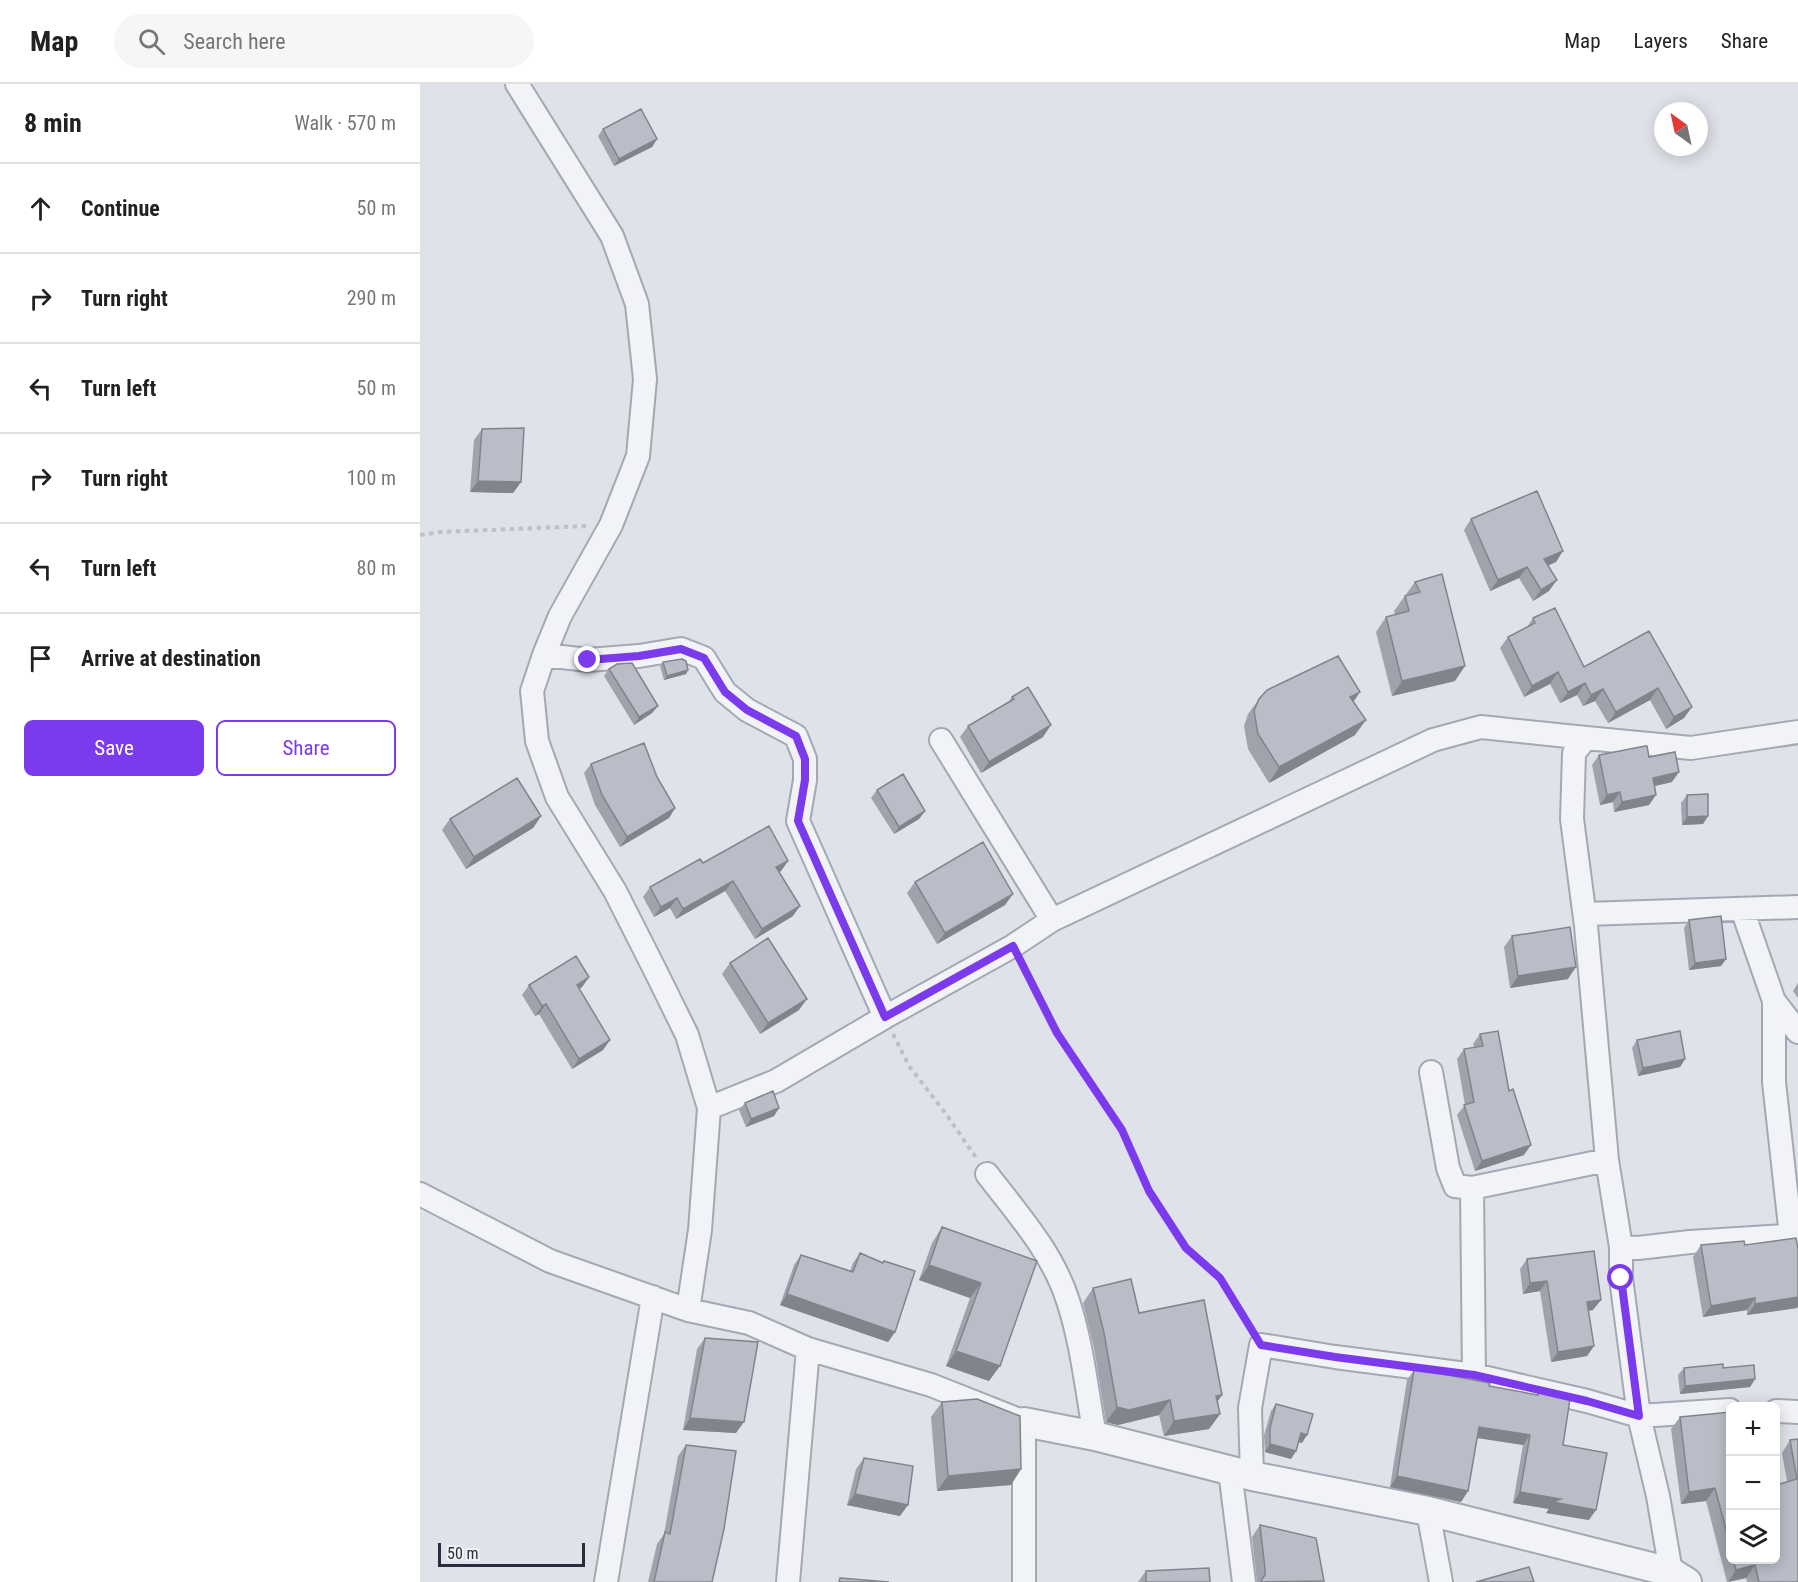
<!DOCTYPE html>
<meta charset="utf-8">
<style>
:root{--surface:#fff;--page:#f6f6f6;--text:#222;--muted:#767676;--line:#e0e0e0;--accent:#7c3aed}
body{margin:0;font-family:"Roboto Condensed",sans-serif;background:var(--page);color:var(--text)}
.controls{position:absolute;right:18px;bottom:18px;display:grid;overflow:hidden;border-radius:9px;box-shadow:0 3px 15px #0003}
.controls button{width:54px;height:54px;display:grid;place-items:center;padding:0;border:0;border-bottom:2px solid var(--line);background:var(--surface);color:var(--text);font:30px sans-serif}
.compass{position:absolute;left:1234px;top:18px;width:54px;height:54px;border-radius:50%;background:var(--surface);box-shadow:0 3px 15px #0003;rotate:327deg}
.scale{position:absolute;left:18px;bottom:15px;width:147px;box-sizing:border-box;padding-left:6px;border:3px solid #282e3f;border-top:0;font-size:16px;line-height:21px;white-space:nowrap;color:#282e3f;-webkit-text-stroke:4px #eef1f6;paint-order:stroke}
.stop{position:absolute;width:18px;height:18px;margin:-14px;border:4px solid #7c3aed;border-radius:50%;background:#fff}
.stop.end{background:#7c3aed;border-color:#fff;box-shadow:0 2px 6px #0008}
.list{margin:0;padding:0;list-style:none}
h2{display:flex;justify-content:space-between;align-items:center;height:78px;margin:0;padding:0 24px;font-size:26px}
h2 small{font-size:20px;font-weight:400;color:var(--muted)}
.list li{display:grid;grid-template-columns:39px 1fr auto;gap:18px;align-items:center;box-sizing:border-box;height:90px;padding:0 24px;border-top:2px solid var(--line)}
.list b{display:block;font-size:22px;white-space:nowrap}
.list em{font-size:20px;font-style:normal;color:var(--muted)}
.actions{display:flex;gap:12px;padding:18px 24px}
.actions a{flex:1;padding:14px 0;border:2px solid var(--accent);border-radius:9px;text-align:center;font-size:21px;color:var(--accent)}
.actions .main{background:var(--accent);color:#fff}
.icon{flex:none;width:33px;height:33px;fill:none;stroke:currentColor;stroke-width:2;stroke-linecap:round;stroke-linejoin:round}
.map{position:relative;flex:none;width:1378px;height:1498px;overflow:hidden}
header{display:flex;align-items:center;gap:36px;box-sizing:border-box;height:84px;padding:0 30px;background:var(--surface);border-bottom:2px solid var(--line)}
header strong{font-size:28px}
nav{display:flex;gap:33px;margin-inline-start:auto;font-size:21px}
.search{width:420px;height:54px;background:var(--page);display:flex;align-items:center;gap:15px;box-sizing:border-box;padding:0 21px;border-radius:33px;color:var(--muted);font-size:22px}
main{display:flex}
aside{flex:1;background:var(--surface)}
.map>svg:first-child{display:block}
.lines{fill:none;stroke-linecap:round;stroke-linejoin:round}
.minor-casing{stroke:#a4a8b2;stroke-width:26}
.tertiary-casing{stroke:#a4a8b2;stroke-width:32}
.path{stroke:#bdc0c7;stroke-width:4;stroke-dasharray:4.5 4.5;stroke-linecap:butt}
.minor{stroke:#f1f3f7;stroke-width:22}
.tertiary{stroke:#f1f3f7;stroke-width:28}
.wall{fill:#9fa3ac}
.shaded-wall{fill:#82848c}
.building{fill:#b9bdc8;stroke:#82848c;stroke-width:1.5}
.route{stroke:#7c3aed;stroke-width:8}
</style>
<header>
<strong>Map</strong>
<div class="search"><svg class="icon" aria-label="search" viewBox="0 0 24 24"><circle cx="10" cy="10" r="6"/><path d="M15 15l6 6"/></svg>Search here</div>
<nav><a>Map</a><a>Layers</a><a>Share</a></nav>
</header>
<main>
<aside>
<h2>8 min<small>Walk · 570 m</small></h2>
<ul class="list">
<li><svg class="icon" aria-label="ahead" viewBox="0 0 24 24"><path d="M12 20V5M6 11l6-6 6 6"/></svg><div><b>Continue</b></div><em>50 m</em></li>
<li><svg class="icon" aria-label="right" viewBox="0 0 24 24"><path d="M7 20v-9h11M14 6l5 5-5 5"/></svg><div><b>Turn right</b></div><em>290 m</em></li>
<li><svg class="icon" aria-label="left" viewBox="0 0 24 24"><path d="M17 20v-9H6M10 6l-5 5 5 5"/></svg><div><b>Turn left</b></div><em>50 m</em></li>
<li><svg class="icon" aria-label="right" viewBox="0 0 24 24"><path d="M7 20v-9h11M14 6l5 5-5 5"/></svg><div><b>Turn right</b></div><em>100 m</em></li>
<li><svg class="icon" aria-label="left" viewBox="0 0 24 24"><path d="M17 20v-9H6M10 6l-5 5 5 5"/></svg><div><b>Turn left</b></div><em>80 m</em></li>
<li><svg class="icon" aria-label="arrive" viewBox="0 0 24 24"><path d="M6 21V4h12l-3 4 3 4H6"/></svg><div><b>Arrive at destination</b></div></li>
</ul>
<div class="actions"><a class="main">Save</a><a>Share</a></div>
</aside>
<div class="map">
<svg width="1378" height="1498" viewBox="0 0 1378 1498">
<rect width="100%" height="100%" fill="#dfe2e8"/>
<g class="lines">
<g class="minor-casing">
<path id="minor" d="M97 0 192 152 217 220 225 295 218 372 191 441 140 532 124 571 112 607 117 657 137 713 195 807 236 888 267 951 289 1024 280 1146 268 1226
M124 571 168 576 219 572 261 565 284 574 305 608 327 626 376 652 385 675V696L378 737 465 933
M521 656 632 836
M1322 825 1354 917 1378 948
M1165 830 1378 823
M1354 917V998L1371 1152
M1011 988 1028 1084 1035 1102 1052 1104 1187 1076
M289 1024 356 997 465 933 593 862 632 836 1013 656 1061 643 1166 654
M567 1090C597 1129 633 1169 648 1217 662 1259 667 1308 675 1352
M1052 1104 1054 1291
M0 1110 130 1177 268 1226 329 1239 388 1265 511 1301 604 1338V1498
M1201 1163 1218 1164 1270 1158 1378 1151
M1356 1327 1378 1328
M810 1387 824 1498
M832 1392 830 1324 841 1261 915 1273 1054 1291 1167 1317 1219 1332 1310 1326
M1008 1427 1021 1498
M1251 1488 1238 1412 1219 1332 1201 1194V1163L1187 1076 1166 842 1152 735 1154 669 1166 654 1271 664 1378 648
M186 1498 233 1213
M368 1498 388 1265"/>
</g>
<g class="tertiary-casing">
<path id="tertiary" d="M604 1338 675 1352 832 1392 1008 1427 1251 1488 1267 1498"/>
</g>
<path class="path" d="M0 451 20 448 167 442
M602 879 637 949 702 1046 729 1107 766 1164 800 1194 832 1246
M473 950 489 982 526 1030 557 1075"/>
<use href="#minor" class="minor"/>
<use href="#tertiary" class="tertiary"/>
</g>
<path class="wall" d="M183 45 237 55 232 63 194 82 178 52Z
M62 345 101 398 93 409 50 408 54 356Z
M1051 435 1136 478 1128 481 1129 507 1113 517 1099 494 1070 507 1044 446Z
M995 498 1035 597 972 612 956 548 966 533 975 531 974 527Z
M1113 534 1164 583 1229 547 1264 634 1246 645 1230 616 1188 639 1175 617 1163 622 1157 611 1140 619 1130 600 1104 613 1080 564 1088 553 1107 543Z
M243 578 268 586 266 590 244 596 240 582Z
M189 585 238 622 232 629 214 641 184 592Z
M592 613 623 653 561 689 540 653 548 642 588 619Z
M839 615 933 618 935 651 849 699 828 665 824 642 828 630Z
M1179 671 1252 698 1235 702 1229 721 1194 728 1193 718 1180 721 1172 681Z
M171 680 237 693 255 724 249 734 200 763 175 721 164 689Z
M457 706 505 727 499 735 474 750 451 714Z
M1267 711 1288 732 1283 740 1262 741 1261 719Z
M121 732 113 744 46 785 22 746 30 735Z
M368 777 361 787 359 788 373 832 335 855 305 807 256 835 250 824 234 833 223 813 230 803 283 779Z
M495 798 585 821 517 860 487 809Z
M1269 836 1306 875 1301 882 1269 886 1264 844Z
M1092 852 1148 895 1090 904 1084 863Z
M310 879 379 926 340 950 302 890Z
M169 893 162 903 159 905 190 956 183 966 152 985 119 930 115 932 102 911 109 901Z
M1378 899V914L1373 907Z
M1060 950 1089 1007 1104 1071 1055 1087 1037 1031 1045 1021 1037 975 1044 965 1054 963 1053 960Z
M1217 956 1265 975 1260 983 1218 992 1212 964Z
M325 1019 359 1024 354 1032 326 1043 319 1026Z
M522 1143 617 1177 569 1297 526 1282 550 1214 499 1196 512 1159Z
M1281 1161H1325L1378 1165V1222L1377 1224 1327 1231V1226L1283 1233 1273 1173Z
M440 1169 475 1248 468 1258 360 1221 374 1181 381 1171 430 1187 433 1179Z
M1107 1175 1173 1226 1168 1227 1174 1262 1167 1272 1131 1278 1120 1207 1103 1210 1100 1185Z
M673 1204 719 1229 798 1318 800 1330 789 1345 744 1352 739 1331 698 1341 686 1338 674 1264 663 1219Z
M285 1254 316 1349 263 1346 277 1265Z
M1264 1284H1303L1335 1295 1330 1303 1260 1310 1258 1291Z
M994 1286 1069 1302 1116 1311 1118 1308 1143 1361 1169 1436 1126 1429 1129 1425 1093 1419 1103 1361 1057 1354 1048 1407 1041 1418 970 1403 987 1296Z
M522 1318 601 1385 591 1401 517 1407 511 1333Z
M856 1320 882 1359 878 1358 876 1367 871 1375 845 1368 844 1351 851 1327Z
M1311 1328V1476H1356L1367 1397 1362 1369 1370 1356 1378 1355V1498H1327L1326 1494 1307 1498 1286 1417 1261 1420 1251 1345 1260 1333Z
M266 1361 292 1498H228L237 1460 244 1450 258 1372Z
M444 1374 480 1432 427 1421 436 1385Z
M840 1441 904 1497 903 1498H837L832 1453Z
M726 1487 790 1498H718Z"/>
<path class="shaded-wall" d="M237 55 232 63 194 82 199 75Z
M58 397 101 398 93 409 50 408Z
M1143 467 1136 478 1116 487 1124 475Z
M1107 483 1099 494 1070 507 1078 496Z
M1137 496 1129 507 1113 517 1121 506Z
M1045 582 1035 597 972 612 982 597Z
M268 586 266 590 244 596 247 592Z
M1138 588 1130 600 1104 613 1112 602Z
M1165 599 1157 611 1140 619 1148 608Z
M1238 604 1230 616 1188 639 1196 628Z
M1183 605 1175 617 1163 622 1171 611Z
M940 608 930 623V613Z
M238 622 232 629 214 641 219 633Z
M1272 623 1264 634 1246 645 1254 633Z
M946 636 935 651 849 699 859 683Z
M631 641 623 653 561 689 569 678Z
M1259 688 1252 698 1226 704 1233 694Z
M1200 708 1193 718 1180 721 1187 711Z
M1236 711 1229 721 1194 728 1202 718Z
M255 724 249 734 200 763 207 753Z
M505 727 499 735 474 750 479 743Z
M121 732 113 744 46 785 54 773Z
M1288 732 1283 740 1262 741 1267 733Z
M368 777 361 787 349 794 356 783Z
M313 797 305 807 256 835 263 825Z
M593 810 585 821 517 860 525 849Z
M257 814 250 824 234 833 241 823Z
M380 822 373 832 335 855 342 845Z
M1306 875 1301 882 1269 886 1275 879Z
M1156 883 1148 895 1090 904 1098 892Z
M169 893 162 903 150 910 157 901Z
M387 915 379 926 340 950 348 939Z
M126 920 119 930 115 932 122 922Z
M190 956 183 966 152 985 159 975Z
M1265 975 1260 983 1218 992 1223 984Z
M359 1024 354 1032 326 1043 331 1035Z
M1111 1061 1104 1071 1055 1087 1062 1077Z
M509 1181 561 1199 550 1214 499 1196Z
M1127 1197 1120 1207 1103 1210 1110 1199Z
M367 1210 475 1248 468 1258 360 1221Z
M1378 1213V1222L1377 1224 1327 1231 1335 1220Z
M1335 1214 1327 1226 1283 1233 1291 1222Z
M1181 1216 1173 1226 1159 1228 1167 1218Z
M1174 1262 1167 1272 1131 1278 1138 1268Z
M536 1267 580 1282 569 1297 526 1282Z
M1335 1295 1330 1303 1260 1310 1265 1302Z
M802 1311 792 1326 796 1312Z
M750 1316 739 1331 698 1341 686 1338 697 1323Z
M800 1330 789 1345 744 1352 754 1337Z
M270 1334 324 1338 316 1349 263 1346Z
M1059 1343 1110 1351 1103 1361 1052 1353Z
M881 1349 887 1351 882 1359 875 1357Z
M850 1360 876 1367 871 1375 845 1368Z
M601 1385 591 1401 517 1407 528 1392Z
M977 1392 1048 1407 1041 1418 970 1403Z
M1295 1404 1286 1417 1261 1420 1269 1408Z
M1100 1408 1141 1415 1176 1426 1169 1436 1126 1429 1129 1425 1093 1419Z
M435 1410 488 1421 480 1432 427 1421Z
M1335 1481 1326 1494 1308 1498 1316 1486Z"/>
<path class="building" d="M221 25 237 55 199 75 183 45Z
M104 344 101 398 58 397 62 345Z
M1117 407 1143 467 1124 475 1137 496 1121 506 1107 483 1078 496 1051 435Z
M1022 490 1045 582 982 597 966 533 989 527 985 512 1000 508 995 498Z
M1135 524 1164 583 1229 547 1272 623 1254 633 1238 604 1196 628 1183 605 1171 611 1165 599 1148 608 1138 588 1112 602 1088 553 1115 539 1113 534Z
M918 572 940 608 930 613 946 636 859 683 838 650 834 627 839 615 847 606Z
M262 575 266 577 268 586 247 592 243 578Z
M212 579 238 622 219 633 189 585 197 580Z
M608 603 631 641 569 678 548 642 594 615 592 613Z
M224 659 237 693 255 724 207 753 182 711 171 680Z
M1225 662H1227L1229 673 1255 668 1259 688 1233 694 1236 711 1202 718 1200 708 1187 711 1179 671Z
M483 690 505 727 479 743 457 706Z
M97 694 121 732 54 773 30 735Z
M1288 710V732L1267 733V711Z
M349 742 368 777 356 783 380 822 342 845 313 797 263 825 257 814 241 823 230 803 280 775 283 779Z
M563 758 593 810 525 849 495 798Z
M1301 832 1306 875 1275 879 1269 836Z
M1150 843 1156 883 1098 892 1092 852Z
M348 854 387 915 348 939 310 879Z
M156 872 169 893 157 901 190 956 159 975 126 920 122 922 109 901Z
M1078 947 1089 1007 1093 1005 1111 1061 1062 1077 1044 1021 1054 1018 1044 965 1063 962 1060 950Z
M1260 947 1265 975 1223 984 1217 956Z
M353 1007 359 1024 331 1035 325 1019Z
M522 1143 617 1177 580 1282 536 1267 561 1199 509 1181Z
M1376 1154 1378 1165V1213L1335 1220V1214L1291 1222 1281 1161 1324 1157 1325 1161Z
M1174 1167 1181 1216 1167 1218 1174 1262 1138 1268 1127 1197 1110 1199 1107 1175Z
M440 1169 463 1179 464 1177 495 1187 475 1248 367 1210 381 1171 433 1188Z
M711 1195 719 1229 784 1216 802 1311 796 1312 800 1330 754 1337 750 1316 709 1326 697 1323 684 1249 673 1204Z
M285 1254 338 1258 324 1338 270 1334Z
M1303 1280V1284L1334 1281 1335 1295 1265 1302 1264 1284Z
M994 1286 1012 1288 1070 1299 1069 1302 1118 1311V1308L1150 1315 1143 1361 1187 1369 1176 1426 1133 1418 1141 1415 1100 1408 1110 1351 1059 1343 1048 1407 977 1392Z
M557 1315 600 1332 601 1385 528 1392 522 1318Z
M856 1320 893 1330 887 1351 881 1349 876 1367 850 1360V1344Z
M1311 1328V1464L1295 1404 1269 1408 1260 1333Z
M1378 1355V1498H1339L1335 1481 1316 1486 1313 1476H1356V1401L1377 1395 1370 1356Z
M266 1361 316 1367 304 1445 292 1498H234L245 1448 250 1450Z
M444 1374 493 1382 488 1421 435 1410Z
M840 1441 896 1454 904 1497 841 1498V1497L845 1491V1485Z
M1109 1483 1114 1498H1056Z
M789 1484 790 1498H726V1487Z
M420 1494 469 1498H419Z"/>
<g class="lines">
<path class="route" d="M168 576 219 572 261 565 284 574 305 608 327 626 376 652 385 675V696L378 737 465 933 593 862 637 949 702 1046 729 1107 766 1164 800 1194 841 1261 915 1273 1054 1291 1167 1317 1219 1332 1201 1194"/>
</g>
</svg>
<div class="controls">
<button>+</button>
<button>−</button>
<button><svg class="icon" aria-label="layers" viewBox="0 0 24 24"><path d="M12 4l9 5-9 5-9-5zM3 14l9 5 9-5"/></svg></button>
</div>
<svg class="compass" viewBox="-18 -18 36 36"><path d="M0-13l5 13h-10z" fill="#e53935"/><path d="M0 13l5-13h-10z" fill="#767676"/></svg>
<div class="scale">50 m</div>
<div class="stop" style="left:1201px;top:1194px"></div>
<div class="stop end" style="left:168px;top:576px"></div>
</div>
</main>
